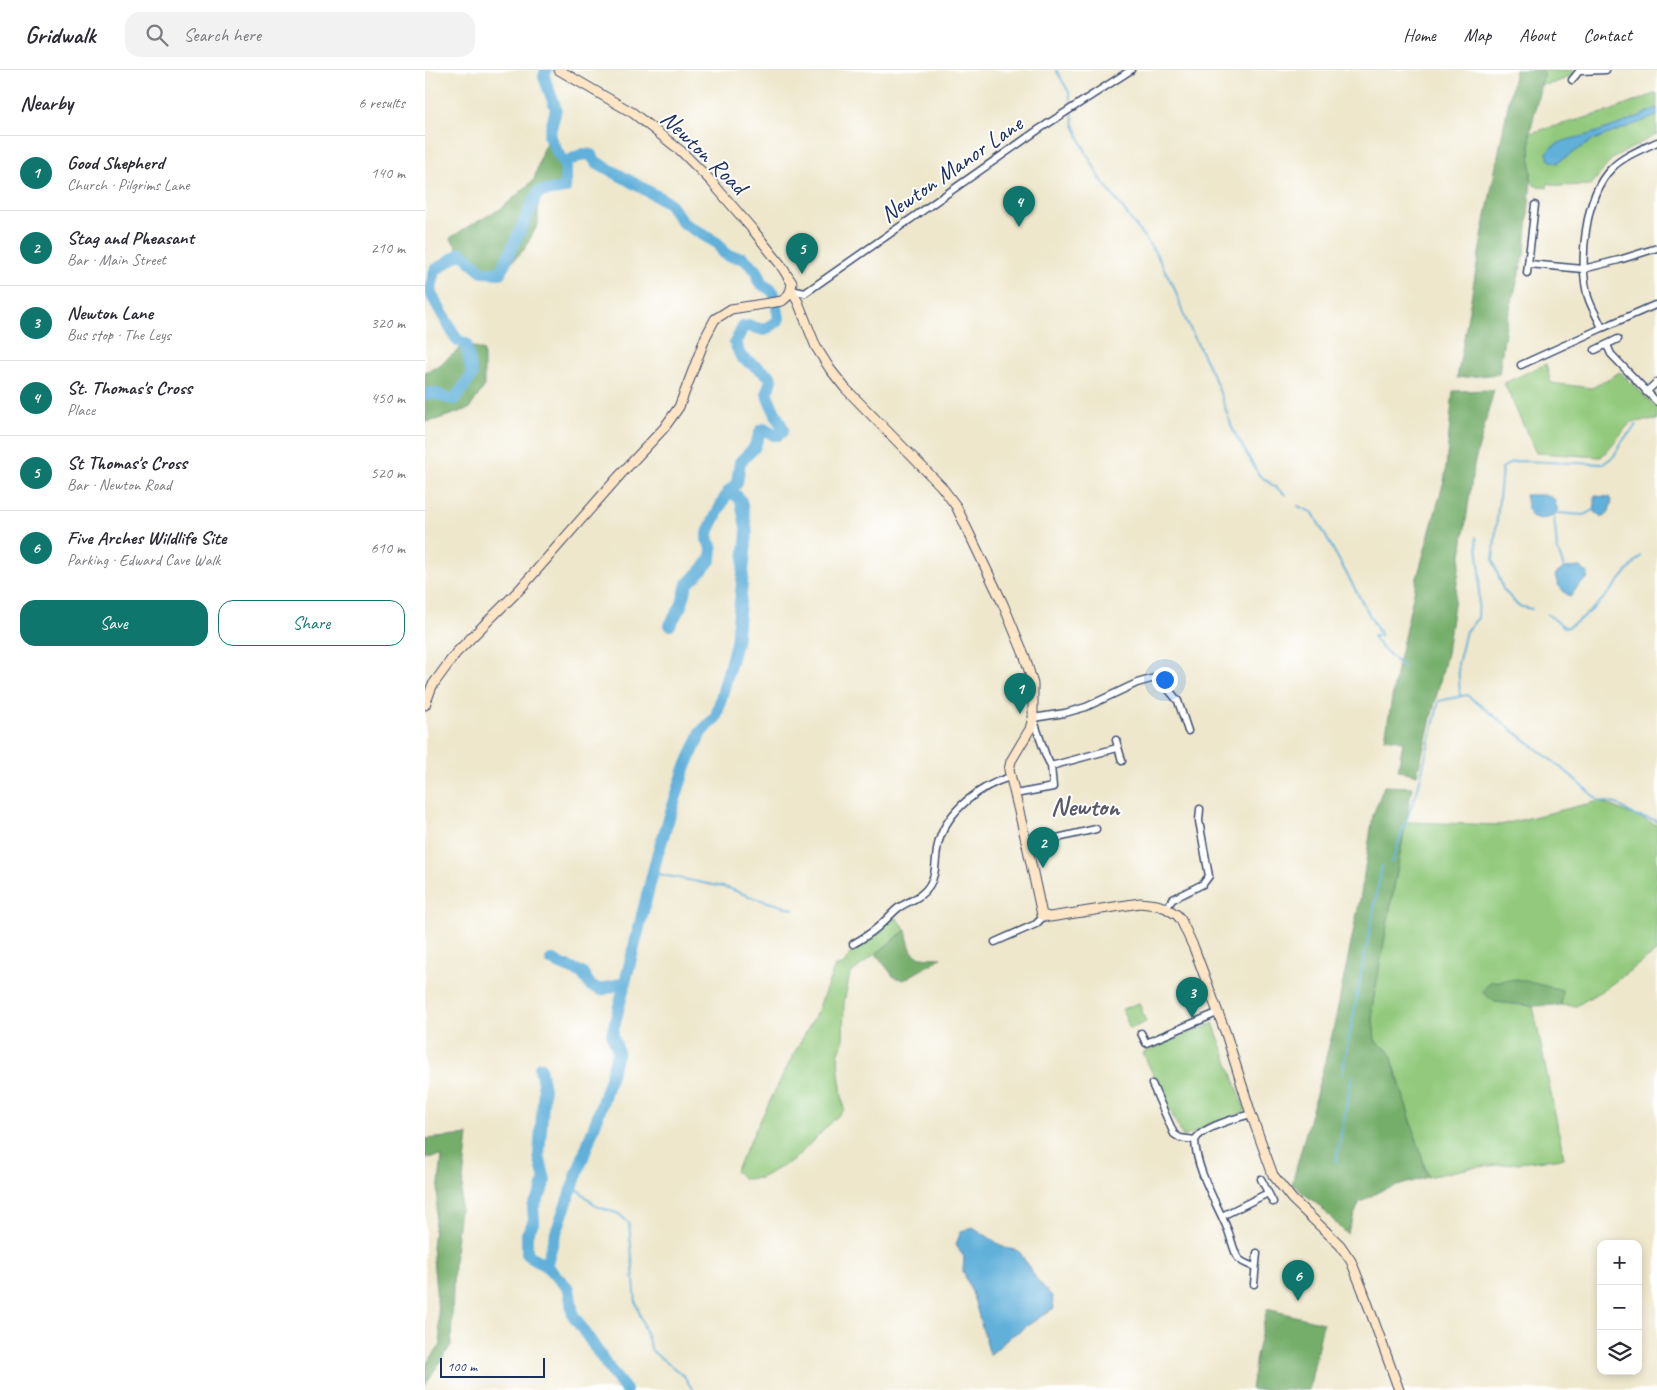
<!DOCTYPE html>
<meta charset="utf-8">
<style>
:root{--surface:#fff;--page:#f2f2f3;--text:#2b2b33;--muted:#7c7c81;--line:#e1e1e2;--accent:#0f766e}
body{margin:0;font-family:Caveat,sans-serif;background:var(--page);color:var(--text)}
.controls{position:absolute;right:15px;bottom:15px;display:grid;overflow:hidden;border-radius:10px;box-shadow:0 2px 8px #0003}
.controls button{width:45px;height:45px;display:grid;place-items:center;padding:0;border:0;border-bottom:1px solid var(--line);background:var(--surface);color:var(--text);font:25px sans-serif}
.scale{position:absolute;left:15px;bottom:12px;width:105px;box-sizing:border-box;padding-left:5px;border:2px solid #1b2f5e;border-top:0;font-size:14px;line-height:18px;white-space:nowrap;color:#1b2f5e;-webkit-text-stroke:4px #fff;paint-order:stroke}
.you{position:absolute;left:739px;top:609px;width:18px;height:18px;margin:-12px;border:4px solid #fff;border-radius:50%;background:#1a73e8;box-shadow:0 0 0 8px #1a73e833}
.badge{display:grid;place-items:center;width:32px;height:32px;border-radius:50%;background:var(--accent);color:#fff;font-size:16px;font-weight:700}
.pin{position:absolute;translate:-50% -41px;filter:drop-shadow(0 1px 2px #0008)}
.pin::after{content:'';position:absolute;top:26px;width:18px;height:15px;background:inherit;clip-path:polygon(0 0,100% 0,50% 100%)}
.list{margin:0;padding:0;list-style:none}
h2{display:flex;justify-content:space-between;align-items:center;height:65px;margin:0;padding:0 20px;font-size:21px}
h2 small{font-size:16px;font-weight:400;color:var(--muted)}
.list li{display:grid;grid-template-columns:32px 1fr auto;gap:15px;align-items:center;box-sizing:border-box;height:75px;padding:0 20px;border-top:1px solid var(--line)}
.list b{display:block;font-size:19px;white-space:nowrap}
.list p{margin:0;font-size:16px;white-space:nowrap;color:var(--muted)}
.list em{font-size:16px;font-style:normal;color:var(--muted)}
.actions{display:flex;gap:10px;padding:15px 20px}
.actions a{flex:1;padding:11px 0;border:1px solid var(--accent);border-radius:15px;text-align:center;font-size:18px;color:var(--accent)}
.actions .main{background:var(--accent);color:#fff}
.icon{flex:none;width:28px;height:28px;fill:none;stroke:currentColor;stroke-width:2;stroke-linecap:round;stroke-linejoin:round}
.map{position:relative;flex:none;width:1232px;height:1320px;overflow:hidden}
header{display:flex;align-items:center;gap:30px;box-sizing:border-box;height:70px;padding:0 25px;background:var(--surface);border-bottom:1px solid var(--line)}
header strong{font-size:24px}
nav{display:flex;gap:28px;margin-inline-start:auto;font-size:18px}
.search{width:350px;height:45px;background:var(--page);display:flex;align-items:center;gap:12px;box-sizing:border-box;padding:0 18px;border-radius:15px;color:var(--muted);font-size:19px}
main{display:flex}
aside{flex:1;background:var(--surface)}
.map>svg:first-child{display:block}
.green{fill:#92c97b;stroke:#567c6c}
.forest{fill:#75ad6b;stroke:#486e64}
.water{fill:#60b0da;stroke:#3e709c}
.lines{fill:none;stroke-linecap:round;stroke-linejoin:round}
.stream{stroke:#60b0da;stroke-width:2}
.river{stroke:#60b0da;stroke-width:12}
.street-casing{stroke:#3b4b6e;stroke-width:9}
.secondary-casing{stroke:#3b4b6e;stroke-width:11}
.street{stroke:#fff;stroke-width:6}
.secondary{stroke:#fde5c5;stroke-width:9}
.labels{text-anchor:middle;stroke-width:4;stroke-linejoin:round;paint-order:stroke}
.street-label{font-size:24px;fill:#1b2f5e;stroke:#fff}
.quarter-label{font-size:26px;font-weight:bold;fill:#585969;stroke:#fff}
</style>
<header>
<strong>Gridwalk</strong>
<div class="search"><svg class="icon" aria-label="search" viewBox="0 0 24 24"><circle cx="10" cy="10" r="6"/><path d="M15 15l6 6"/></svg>Search here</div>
<nav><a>Home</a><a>Map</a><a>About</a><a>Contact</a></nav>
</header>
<main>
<aside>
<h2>Nearby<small>6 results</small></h2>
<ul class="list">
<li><span class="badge">1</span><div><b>Good Shepherd</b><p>Church · Pilgrims Lane</p></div><em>140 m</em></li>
<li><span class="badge">2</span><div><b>Stag and Pheasant</b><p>Bar · Main Street</p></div><em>210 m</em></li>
<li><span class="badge">3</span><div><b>Newton Lane</b><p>Bus stop · The Leys</p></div><em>320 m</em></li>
<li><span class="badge">4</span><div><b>St. Thomas's Cross</b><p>Place</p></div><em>450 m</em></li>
<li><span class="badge">5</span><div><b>St Thomas's Cross</b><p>Bar · Newton Road</p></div><em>520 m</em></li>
<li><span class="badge">6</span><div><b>Five Arches Wildlife Site</b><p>Parking · Edward Cave Walk</p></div><em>610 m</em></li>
</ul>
<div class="actions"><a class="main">Save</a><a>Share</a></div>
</aside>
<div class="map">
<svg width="1232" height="1320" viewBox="0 0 1232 1320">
<rect width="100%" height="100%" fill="#fff"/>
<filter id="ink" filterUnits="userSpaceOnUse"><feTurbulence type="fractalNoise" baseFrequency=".02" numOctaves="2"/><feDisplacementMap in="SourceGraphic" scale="10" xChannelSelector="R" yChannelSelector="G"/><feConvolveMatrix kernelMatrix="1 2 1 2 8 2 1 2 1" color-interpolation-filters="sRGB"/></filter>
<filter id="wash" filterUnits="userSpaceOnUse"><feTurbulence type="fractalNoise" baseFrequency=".0096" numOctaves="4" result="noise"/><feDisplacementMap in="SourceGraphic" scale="20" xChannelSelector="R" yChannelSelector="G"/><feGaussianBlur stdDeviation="1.12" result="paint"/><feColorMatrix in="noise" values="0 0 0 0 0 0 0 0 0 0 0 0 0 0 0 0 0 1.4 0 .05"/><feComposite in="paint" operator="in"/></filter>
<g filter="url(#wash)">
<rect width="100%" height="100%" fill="#eee7cc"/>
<path class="green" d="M1119 0H1148V5L1130 13 1116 15Z
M1232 23V64L1187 89 1166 115 1134 116 1123 113 1122 118 1110 116 1106 110 1105 63 1185 41Z
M1121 294 1126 313 1167 318 1195 302 1229 335 1232 334V350L1206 352C1195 364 1188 375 1176 387L1111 383 1079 313Z
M1174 731 1232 755V881L1181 918 1151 936 1136 935V920L1057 922 1070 932 1108 936 1139 1088 1045 1098 1003 1107 965 982 950 971 947 938 981 752 1075 755Z
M470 846 481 860 425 904 419 932 418 972 413 985 414 1003 419 1040 369 1090 335 1108 319 1109 310 1101 364 993 392 942 410 896 418 895 429 879Z
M714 933 721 952 705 959 697 939Z
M788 953 821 1041 758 1067 718 983Z"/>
<path class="forest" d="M1090 0H1119L1105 63 1106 110 1100 181 1081 255 1074 304 1032 308 1057 166Z
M124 66 141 98 140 118 113 122V154L99 180 75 203 58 202 36 183 25 168 39 159 77 138 109 110 117 81Z
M41 274 59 281V317L44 339 10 350 0 352V302L12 297Z
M1069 320 1049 395 1022 583 992 705 973 700 978 672 974 670 960 668 972 599 992 508 1020 407 1028 321Z
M959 716 987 717 947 938 950 971 965 982 1003 1107 955 1121 934 1133 922 1164 892 1134 867 1114 908 961 936 824 948 745Z
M481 860C487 889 488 887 516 888L479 910 469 907 451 884Z
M1092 909 1137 920 1136 935 1108 936 1070 932 1057 922 1065 912Z
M43 1065 29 1193 26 1275 0 1315V1295L16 1275 7 1177 17 1086 0 1088V1069Z
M842 1239 898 1253 884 1320H826L831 1286Z"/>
<path class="water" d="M1232 38V46L1168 70 1132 93 1124 90 1122 82C1134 68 1152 69 1169 63 1190 56 1212 48 1232 38Z
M1100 425H1122L1129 429 1133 441C1126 450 1118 449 1108 448L1104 443Z
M1169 426 1185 427 1187 431 1183 444 1177 447 1170 442Z
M1156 497 1163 504 1162 509 1153 516 1146 526 1144 527 1133 515 1130 505 1139 498Z
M548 1157 580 1178 594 1181 613 1211 627 1226 629 1238 585 1267 565 1285 547 1222 538 1201 539 1187 531 1175 536 1161Z"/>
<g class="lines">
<path class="stream" d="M631 0 644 22 649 55 662 84 675 108 730 182 749 217 760 248 791 312 808 360 834 405 861 425
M873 436 888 443 956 566H948L955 576 978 597
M1132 443 1159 445 1170 439
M1129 446 1132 478 1139 498
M1107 539 1093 536 1078 519 1068 490 1077 398 1087 392 1095 391 1178 394 1189 386 1198 370 1212 355
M1122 544 1141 558C1171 543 1193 511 1216 486
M1035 625 1033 594 1041 561 1053 548 1055 501 1051 467
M965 792 967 791 993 718 1014 631 1042 625 1143 703 1174 731 1192 734 1210 746 1230 750 1232 752
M228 803 303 818 329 828 368 839
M917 1004 957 796
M911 1092 927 1006
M148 1115 171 1136 194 1144 204 1153 211 1233 227 1281 259 1306 268 1320"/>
<path class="river" d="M139 93 158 84 166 85 171 92 244 133 258 153 292 173 299 183 304 186 318 188 332 201 335 206 333 210C337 217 346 217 349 224
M0 324C14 321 17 329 30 329L47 305 41 274 32 270 5 222 10 200 36 183 58 202 75 203 113 122 140 118 141 98 124 66 131 39 119 7 121 0
M245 555 257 534 262 514 275 502 286 489 287 478 282 469 284 460 302 423
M126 890 157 903 166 916 176 920 200 912
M115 997 119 1019 114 1086 120 1110 116 1123 108 1137 109 1151 102 1164V1184L121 1196
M201 1320 188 1304 148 1245 144 1219 121 1196 129 1168 175 1040 193 981 187 964 232 786 259 701 276 662 291 647 311 573 322 462 316 431 311 425 302 423 312 413 315 392 329 378 336 360 339 359 349 365H353L357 362 358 359 343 328 342 322 346 310 345 306 316 287 310 273 318 257 325 256 339 260 352 252 354 248 352 238"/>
</g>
</g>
<g filter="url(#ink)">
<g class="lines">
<g class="street-casing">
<path id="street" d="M1155 1 1181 0
M1147 10 1155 0
M1104 194 1158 199 1194 190 1232 178
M1102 203 1110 135
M366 220 380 223 613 60 706 0
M1177 258 1230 235
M1182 275 1186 284 1232 332
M1170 280 1193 269
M1096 295 1177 258C1173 248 1166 237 1163 227 1153 193 1160 125 1186 99 1197 87 1217 79 1232 72
M1221 322 1232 312
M691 670 697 691
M626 696 692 678
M590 724 628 717 626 696 621 686 608 648 640 643 661 637 712 613 733 607 753 631 763 661
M602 775 671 759
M741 838 748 829 778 814 784 806 774 751 775 739
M570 872 611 854 618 847
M428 874C437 869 446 863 453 857 460 851 466 844 473 838 484 831 496 828 504 816 513 803 509 786 514 771 523 740 555 716 585 707
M716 963 721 973 792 943
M727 1014 749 1064 755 1068 770 1070
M770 1070C771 1100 791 1132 802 1158 806 1167 808 1180 813 1188 817 1193 824 1195 830 1197
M770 1070C777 1057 811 1048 826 1044
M836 1109 848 1132
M797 1146 843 1123
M829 1214 832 1183"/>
</g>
<g class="secondary-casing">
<path id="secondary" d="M366 220 373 232 391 277 405 299 420 318 516 416 531 436 578 534 600 587 608 614V648L605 659 586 691 584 700 602 775 617 845 625 847 715 833 732 835 741 838 752 845 756 850 769 878 801 964 826 1044 848 1105 867 1129 915 1175 926 1191 938 1221 974 1320
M0 635 7 616 31 583 95 519 195 405 239 358 254 337 281 266 290 249 306 239 357 231C364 226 366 222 367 213L355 194 328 160 285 110 256 81 208 43 134 0"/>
</g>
<use href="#street" class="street"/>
<use href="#secondary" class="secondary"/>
</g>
</g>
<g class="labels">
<g class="street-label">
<text transform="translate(279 82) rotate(44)" y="8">Newton Road</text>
<text transform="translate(526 99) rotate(-35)" y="8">Newton Manor Lane</text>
</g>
<g class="quarter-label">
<text x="660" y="745">Newton</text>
</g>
</g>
</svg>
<div class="controls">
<button>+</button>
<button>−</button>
<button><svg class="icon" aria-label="layers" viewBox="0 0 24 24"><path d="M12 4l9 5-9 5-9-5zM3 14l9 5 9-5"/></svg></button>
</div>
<div class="scale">100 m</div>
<div class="you"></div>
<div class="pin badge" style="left:595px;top:644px">1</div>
<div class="pin badge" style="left:618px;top:798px">2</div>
<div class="pin badge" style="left:767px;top:948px">3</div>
<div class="pin badge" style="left:594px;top:157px">4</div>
<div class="pin badge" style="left:377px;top:204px">5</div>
<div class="pin badge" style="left:873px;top:1231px">6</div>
</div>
</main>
